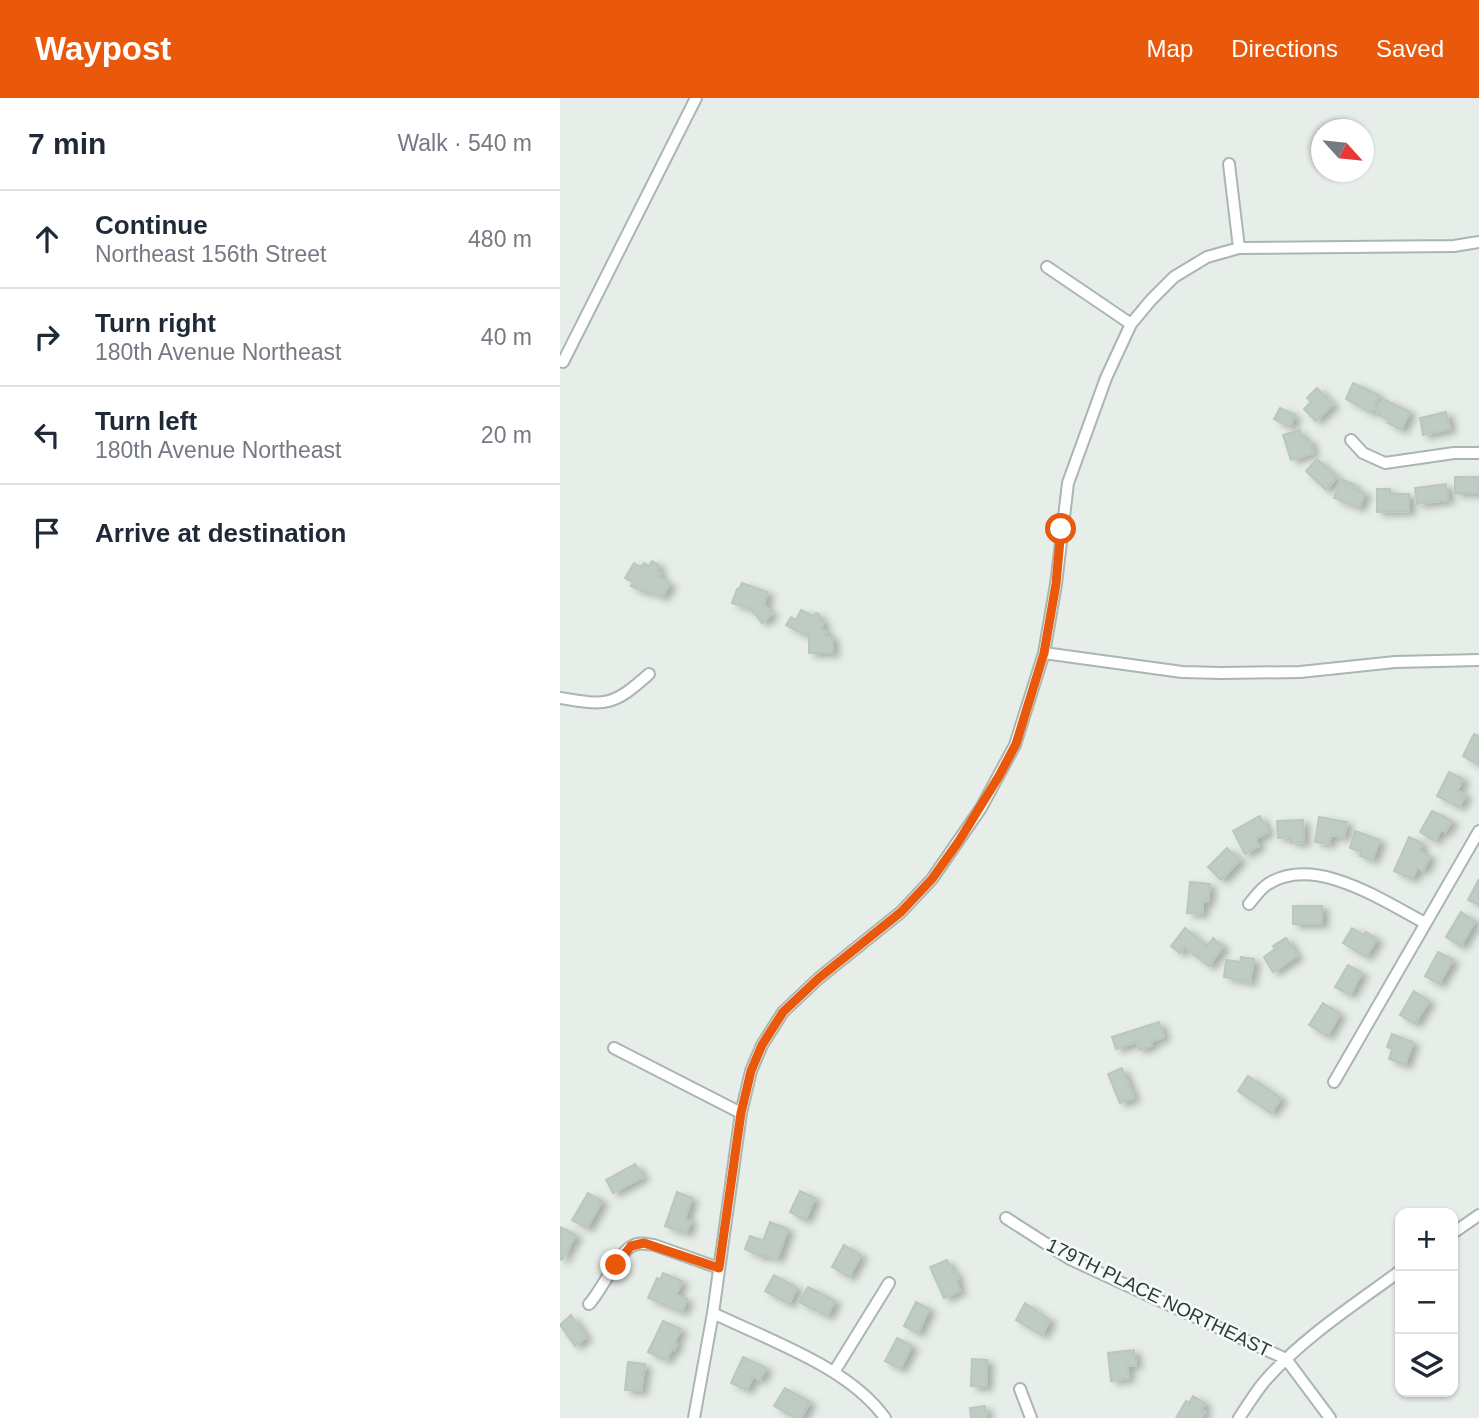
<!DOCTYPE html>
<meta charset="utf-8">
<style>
:root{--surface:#fff;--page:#f2f2f3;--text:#1f2937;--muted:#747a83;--line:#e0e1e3;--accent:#ea580c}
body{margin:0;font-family:Helvetica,sans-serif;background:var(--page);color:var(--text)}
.controls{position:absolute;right:21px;bottom:21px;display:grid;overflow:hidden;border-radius:14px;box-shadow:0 2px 5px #0004}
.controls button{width:63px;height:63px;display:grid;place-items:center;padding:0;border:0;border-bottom:2px solid var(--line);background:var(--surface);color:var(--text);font:35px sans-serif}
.compass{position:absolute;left:751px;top:21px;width:63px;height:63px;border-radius:50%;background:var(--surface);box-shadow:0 2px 5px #0004;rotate:117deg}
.stop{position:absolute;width:21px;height:21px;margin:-16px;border:5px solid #ea580c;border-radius:50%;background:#fff}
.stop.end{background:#ea580c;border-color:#fff;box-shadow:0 2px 7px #0008}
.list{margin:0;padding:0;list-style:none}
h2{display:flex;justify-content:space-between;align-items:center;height:91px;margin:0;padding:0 28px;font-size:30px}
h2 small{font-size:23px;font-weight:400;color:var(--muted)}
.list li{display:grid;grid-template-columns:46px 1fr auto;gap:21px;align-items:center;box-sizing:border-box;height:98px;padding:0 28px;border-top:2px solid var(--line)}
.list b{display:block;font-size:26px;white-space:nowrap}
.list p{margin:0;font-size:23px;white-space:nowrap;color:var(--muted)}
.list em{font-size:23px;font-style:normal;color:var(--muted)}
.icon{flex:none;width:38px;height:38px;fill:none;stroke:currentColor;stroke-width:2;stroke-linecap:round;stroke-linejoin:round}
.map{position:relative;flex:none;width:919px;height:1320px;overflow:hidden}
header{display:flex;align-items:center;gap:42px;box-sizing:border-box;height:98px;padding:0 35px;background:var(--accent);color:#fff}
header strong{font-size:33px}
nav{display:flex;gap:38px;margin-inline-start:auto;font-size:24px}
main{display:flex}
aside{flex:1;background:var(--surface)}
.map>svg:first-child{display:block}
.building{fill:#bfccc4;stroke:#b9c7be;stroke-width:2;filter:url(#shadow)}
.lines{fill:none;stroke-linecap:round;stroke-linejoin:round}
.street-casing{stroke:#aab6af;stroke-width:14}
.street{stroke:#fff;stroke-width:10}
.route{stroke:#ea580c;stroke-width:9}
.labels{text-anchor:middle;stroke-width:5;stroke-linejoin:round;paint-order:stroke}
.street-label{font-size:19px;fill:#273f33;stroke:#f7faf8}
</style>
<header>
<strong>Waypost</strong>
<nav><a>Map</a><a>Directions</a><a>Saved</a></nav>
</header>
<main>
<aside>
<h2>7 min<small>Walk · 540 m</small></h2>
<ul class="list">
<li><svg class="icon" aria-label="ahead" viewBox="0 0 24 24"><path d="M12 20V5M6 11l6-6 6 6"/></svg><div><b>Continue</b><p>Northeast 156th Street</p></div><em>480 m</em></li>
<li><svg class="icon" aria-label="right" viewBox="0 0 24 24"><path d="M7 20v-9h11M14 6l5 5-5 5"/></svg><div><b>Turn right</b><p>180th Avenue Northeast</p></div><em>40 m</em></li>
<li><svg class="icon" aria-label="left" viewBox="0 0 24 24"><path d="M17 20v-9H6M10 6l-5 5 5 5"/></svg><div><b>Turn left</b><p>180th Avenue Northeast</p></div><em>20 m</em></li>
<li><svg class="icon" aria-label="arrive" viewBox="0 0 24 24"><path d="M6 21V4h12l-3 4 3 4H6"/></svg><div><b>Arrive at destination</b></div></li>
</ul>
</aside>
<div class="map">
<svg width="919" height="1320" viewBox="0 0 919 1320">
<defs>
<filter id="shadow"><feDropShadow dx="6" dy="3.5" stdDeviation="3.5" flood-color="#0004"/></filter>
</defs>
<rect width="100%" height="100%" fill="#e7eee9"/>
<path class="building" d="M793 285 819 297 812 315 786 301Z
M757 290 773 306 756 323 744 311 751 304 747 300Z
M825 302 850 314 841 332 828 325 829 322 818 317 820 313 816 312 820 304 824 305Z
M720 310 735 317 730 329 714 321Z
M886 314 890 331 863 337 860 320Z
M740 332 743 342 749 341 753 355 731 362 723 337Z
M757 361 777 379 766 392 746 373Z
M895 379H919V395H895Z
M781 381 795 387 793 390 805 395 799 410 774 400Z
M886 386 888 402 857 406 855 390Z
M817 391H830V396H849V413L817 414Z
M92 463 99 467 96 472 101 475 99 479 110 486 102 499 85 492 84 494 71 488 73 484 65 480 74 465 81 469 84 465 89 468Z
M182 485 208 494 204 506 212 516 202 525 191 511 172 505 177 491H179Z
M241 512 253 518 256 515 259 516V521L264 524 261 530 267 534 264 538H272L273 555H249V536L247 534 245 537 226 527 231 519 236 522Z
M914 636 919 638V667L903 658Z
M889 674 903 681 897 693 906 697 899 709 877 698Z
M872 713 892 723 885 734 881 732 875 743 860 734Z
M700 718 708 734 695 741 699 748 685 756 673 733Z
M759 719 787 724 784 739 771 737 769 746 755 744Z
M743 722 744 744 731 745V739L718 740 717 723Z
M795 733 820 742 812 762 800 758 801 754 790 750Z
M849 739 862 745 859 753 870 758 863 773 857 770 852 781 834 773Z
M667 750 680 762 661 782 648 769Z
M919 781V807L908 802Z
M630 784 650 786 648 804H643L642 816 627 815Z
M733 808H762V826H733Z
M901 814 915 823 901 848 886 839Z
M625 830 647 848 653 840 663 849 649 868 624 849 620 855 611 848Z
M792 830 804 837 806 834 817 841 806 859 783 845Z
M726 840 737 858 713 874 704 859 715 851 713 848Z
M878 854 893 862 879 886 865 878Z
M681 859 694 861 690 884 664 879 666 862 680 864Z
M788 867 802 875 790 897 775 889Z
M854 893 869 903 855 926 840 917Z
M763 905 780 916 767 938 749 927Z
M599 924 604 939 591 944 592 947 579 952 576 944 556 951 552 939Z
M832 936 853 944 845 967 829 961 832 951 827 949Z
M562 970 574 1000 560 1005 548 976Z
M688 978 721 1000 711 1015 678 993Z
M75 1066 83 1079 53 1095 46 1082Z
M240 1093 255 1100 245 1122 230 1114Z
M117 1094 132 1100 125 1121 131 1123 126 1135 105 1128Z
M28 1095 42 1103 27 1130 12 1122Z
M210 1124 228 1131 217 1161 203 1156 202 1159 185 1151 190 1138 203 1143Z
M0 1129 16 1137 2 1162 0 1161Z
M284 1147 301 1157 289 1179 272 1169Z
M387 1162 393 1175 395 1174 398 1181 396 1182 400 1193 384 1200 370 1169Z
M103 1175 122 1183 116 1197 127 1201 122 1214 88 1200 97 1180 100 1182Z
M214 1177 237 1190 229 1206 205 1193Z
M248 1189 275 1203 267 1218 239 1204Z
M356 1204 369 1211 358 1235 344 1228Z
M465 1205 490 1222 482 1237 456 1222Z
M11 1217 26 1239 15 1248 0 1227Z
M103 1223 121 1231 114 1245 117 1246 114 1252 112 1251 106 1262 88 1254Z
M337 1240 352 1248 340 1271 325 1263Z
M574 1252 576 1267 567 1268 569 1280 551 1283 548 1255Z
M183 1259 206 1270 200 1282 193 1279 187 1292 171 1285Z
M412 1261 427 1262 426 1289 411 1288Z
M68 1264 85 1266 81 1293 65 1292Z
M225 1290 250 1304 241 1320H235L214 1308Z
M633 1298 645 1305 641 1312 645 1314 641 1320H616L626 1303 629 1305Z
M425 1308 427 1320H411L410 1310Z"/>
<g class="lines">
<g class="street-casing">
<path id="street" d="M669 66 679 150
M487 169 571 226
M3 264 136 0
M791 342 803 355 825 365 894 355H919
M484 555 622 574 662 575 740 574 835 564 919 562
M0 600C47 608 53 608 89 576
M689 806C695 799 701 790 708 786 755 756 823 803 865 825
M54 950 181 1015
M774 984 919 733
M446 1120 510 1161 726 1261 770 1320
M893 1135 919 1117
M29 1206C42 1192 58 1155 72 1148 79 1144 87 1146 94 1147L159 1170
M153 1215C208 1242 289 1269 325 1320
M274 1274 329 1185
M460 1291 471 1320
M134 1320 153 1215 181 1015 191 973 202 947 223 914 259 880 341 814 372 781 421 710 455 647 484 555 496 486 508 385 546 280 571 226 591 202 614 179 647 159 679 150 894 148 919 144
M679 1320C687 1308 695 1295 704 1284 742 1240 794 1207 840 1173"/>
</g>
<use href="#street" class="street"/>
</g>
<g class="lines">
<path class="route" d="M56 1167 71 1148 84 1145 159 1170 181 1015 191 973 202 947 223 914 259 880 341 814 372 781 399 743 439 678 456 646 484 555 496 486 501 431"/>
</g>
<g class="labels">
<g class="street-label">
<text transform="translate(599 1199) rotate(26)" y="7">179TH PLACE NORTHEAST</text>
</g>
</g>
</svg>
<div class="controls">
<button>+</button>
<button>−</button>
<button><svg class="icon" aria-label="layers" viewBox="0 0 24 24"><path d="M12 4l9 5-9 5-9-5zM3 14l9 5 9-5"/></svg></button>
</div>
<svg class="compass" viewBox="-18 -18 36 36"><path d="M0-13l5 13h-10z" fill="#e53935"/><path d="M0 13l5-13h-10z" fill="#747a83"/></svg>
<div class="stop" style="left:501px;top:431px"></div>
<div class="stop end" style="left:56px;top:1167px"></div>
</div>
</main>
